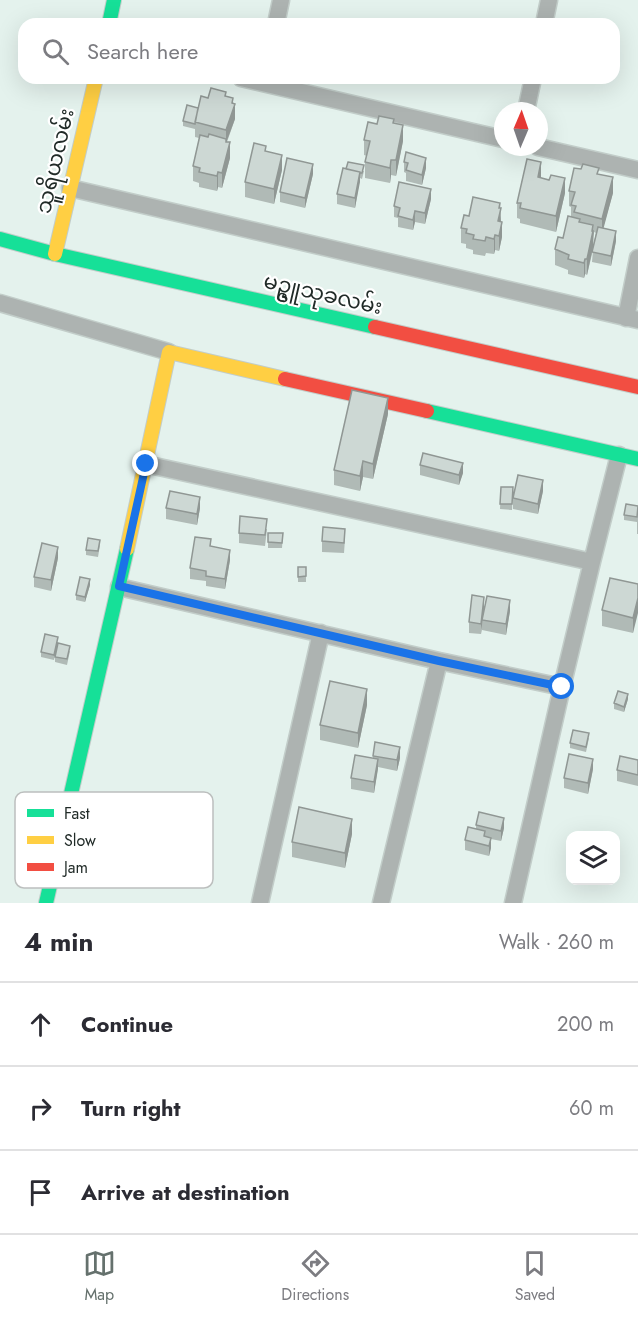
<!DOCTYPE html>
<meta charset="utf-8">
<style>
:root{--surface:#fff;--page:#f7f7f7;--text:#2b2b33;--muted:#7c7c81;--line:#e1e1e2;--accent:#65716d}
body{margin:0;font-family:Jost,"Noto Sans Myanmar",sans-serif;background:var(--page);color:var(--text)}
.controls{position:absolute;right:18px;bottom:18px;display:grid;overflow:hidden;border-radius:12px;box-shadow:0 6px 24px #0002}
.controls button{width:54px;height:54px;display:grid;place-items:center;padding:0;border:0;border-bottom:2px solid var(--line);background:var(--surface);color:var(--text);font:30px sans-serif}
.compass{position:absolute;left:494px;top:102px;width:54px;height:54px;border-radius:50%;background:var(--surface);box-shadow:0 6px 24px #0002;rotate:2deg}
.stop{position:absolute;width:18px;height:18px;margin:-14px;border:4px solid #1a73e8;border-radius:50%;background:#fff}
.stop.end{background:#1a73e8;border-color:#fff;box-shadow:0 2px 6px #0008}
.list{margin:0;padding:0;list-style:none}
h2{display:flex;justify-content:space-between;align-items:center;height:78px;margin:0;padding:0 24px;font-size:26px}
h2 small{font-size:20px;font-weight:400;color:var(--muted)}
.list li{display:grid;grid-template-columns:39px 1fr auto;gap:18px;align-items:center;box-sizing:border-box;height:84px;padding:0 24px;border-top:2px solid var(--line)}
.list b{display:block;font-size:22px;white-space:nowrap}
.list em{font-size:20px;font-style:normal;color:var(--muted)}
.icon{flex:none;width:33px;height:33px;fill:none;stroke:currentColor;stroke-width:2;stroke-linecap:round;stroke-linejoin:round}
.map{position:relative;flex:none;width:638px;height:903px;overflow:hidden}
.search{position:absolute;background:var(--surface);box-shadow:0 6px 24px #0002;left:18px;right:18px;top:18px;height:66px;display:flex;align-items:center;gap:15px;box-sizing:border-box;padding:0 21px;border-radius:18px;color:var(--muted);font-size:22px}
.sheet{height:330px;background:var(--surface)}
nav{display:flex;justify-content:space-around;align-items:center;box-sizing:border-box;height:84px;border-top:2px solid var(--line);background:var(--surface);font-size:16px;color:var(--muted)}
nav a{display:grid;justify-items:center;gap:3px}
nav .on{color:var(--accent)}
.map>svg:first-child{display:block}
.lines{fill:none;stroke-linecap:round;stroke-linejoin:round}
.street-casing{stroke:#c2cdc9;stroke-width:19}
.fast-casing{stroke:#c2cdc9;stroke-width:16}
.slow-casing{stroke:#c2cdc9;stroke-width:16}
.jam-casing{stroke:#c2cdc9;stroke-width:16}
.street{stroke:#adb3b1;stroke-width:16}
.fast{stroke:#16e098;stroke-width:14}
.slow{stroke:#ffcf43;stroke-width:14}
.jam{stroke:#f24e42;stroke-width:14}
.wall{fill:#b0bab6;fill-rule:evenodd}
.shaded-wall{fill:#909794}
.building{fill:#cdd8d4;stroke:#909794;stroke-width:1.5}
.route{stroke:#1a73e8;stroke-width:8}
.labels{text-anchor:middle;stroke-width:4.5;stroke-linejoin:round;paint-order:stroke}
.street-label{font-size:21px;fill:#212b28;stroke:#fff}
.key{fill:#fff;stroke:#bcbfbe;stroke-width:1.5}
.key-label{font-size:16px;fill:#212b28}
</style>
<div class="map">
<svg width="638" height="903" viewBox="0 0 638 903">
<rect width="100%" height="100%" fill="#e4f2ed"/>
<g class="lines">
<g class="street-casing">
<path id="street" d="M276 24 281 0
M544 24 549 0
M241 78 503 139
M526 111 533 78
M538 147 638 170
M70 188 638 320
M0 303 169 352
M626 318 638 258
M145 464 592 562 619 455
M119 587 439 661 562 687 592 562
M260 903 321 633
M381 903 439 661
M513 903 562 687"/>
</g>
<g class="fast-casing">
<path id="fast" d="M109 24 114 0
M0 239 55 254 375 327
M427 411 638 459
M46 903 127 549"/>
</g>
<g class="slow-casing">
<path id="slow" d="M55 254 96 78
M127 549 169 352 285 379"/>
</g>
<g class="jam-casing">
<path id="jam" d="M375 327 638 387
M285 379 427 411"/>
</g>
<use href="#street" class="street"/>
<use href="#fast" class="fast"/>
<use href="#slow" class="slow"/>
<use href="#jam" class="jam"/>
</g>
<path class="wall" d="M226 96 233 104 235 119 227 142 230 158 222 188 218 187 217 191 199 187V183L193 181V166L199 138 195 137V129L183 126V121L208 98Z
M394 123 403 141 396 176 391 175 390 183 365 178V162L367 156 364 155V140L377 124Z
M266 151 282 170 274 204 245 197V182Z
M404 162 426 168 422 185 406 181V173L404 172Z
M343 168 364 171 362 179 360 178 355 208 337 204V194Z
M313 174 305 208 280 202V192Z
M599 174 613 193 603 228 616 241 611 266 592 262 593 250 587 275 585 274 584 278 568 274V270L555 265V249L563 238 571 217V207L569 206V191ZM594 232 596 233 593 246V237Z
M541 178 565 193 556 232 520 223V219L517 218V203Z
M431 199 425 224 415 222 413 230 398 227V218L394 217V206Z
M500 208 502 237 499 251 495 250 494 254 486 253 485 256 473 254V250L466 248V244L461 243V228L469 216Z
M388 414 373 479 363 477 360 491 334 485V470Z
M420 465 463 473 459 485 420 475Z
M501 487H513L512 510 500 509Z
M543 491 538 514 513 509V498Z
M638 506V534H637V522L624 520V515Z
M166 508H200L197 525 166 519Z
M267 529 265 546 239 543V533Z
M268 533H283L282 548H268Z
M345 539 344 553 322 552V541Z
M100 545 98 557 86 555V550Z
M211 547 230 560 225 589 206 586V581L190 579V568Z
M58 558 51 591 34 587V577Z
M298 567H306V582H298Z
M638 584 633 633 602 626V610Z
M90 585 85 602 76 600V595Z
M484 607 483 618 510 611 506 635 482 630V621L481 634 469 633V622Z
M58 642 54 660 41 657V652Z
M70 651 67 665 55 662V657Z
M628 699 624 712 614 709V703Z
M367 705 358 748 320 740V725Z
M589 738 586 752 570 748V743Z
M373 756 400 758 397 771 378 767 374 793 351 789V778L373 758Z
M638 760V786L617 781V770Z
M593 769 588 794 564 788V778Z
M476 825 504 828 501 841 491 839V848L489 856 465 850V840L476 829Z
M352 834 345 868 292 857V842Z"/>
<path class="shaded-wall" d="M233 98V109L235 104V119L226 143V157V130Z
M403 125V141L396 176V160Z
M230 142V158L222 188V173Z
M282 155V170L274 204V189Z
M426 158V168L422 185V175Z
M391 160V175L390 183V168Z
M541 162V177L538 193V177Z
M313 164V174L305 208V198Z
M218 172V187L217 191V176Z
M360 172V182L355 208V198Z
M613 177V193L602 234V219Z
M565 178V193L556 232V216Z
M431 189V199L425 224V213Z
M500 203 501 224 498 237 499 208Z
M415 211V222L413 230V220Z
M502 222V237L499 251V236Z
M593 225V233L594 229 593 247 587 275V259Z
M616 231V241L611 266V256Z
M495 235V250L494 254V239Z
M585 259V274L584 278V263Z
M388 398V414L373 479V464Z
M363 461V477L360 491V476Z
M463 463V473L459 485V475Z
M543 480V491L538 514V504Z
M200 497V508L197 525V514Z
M58 547V558L51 591V580Z
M230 550V560L225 589V579Z
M90 579V585L85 602V597Z
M484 597V607L481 634V624Z
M638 598V613L633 633V618Z
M510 600V611L506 635V624Z
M367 689V705L358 748V733Z
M628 694V699L624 712V707Z
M400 747V758L397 771V760Z
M378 759V769L374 793V782Z
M593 759V769L588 794V783Z
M504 818V828L501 841V831Z
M352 819V834L345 868V853Z
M491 838V848L489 856V846Z"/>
<path class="building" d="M211 88 226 92 225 96 233 98 232 103 235 104 226 130 195 122 201 96 208 98Z
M187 105 198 108 195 124 183 121Z
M379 116 394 119 393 123 403 125 396 160H391L390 168 365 162 370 141 364 140 368 122 377 124Z
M209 134 226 139V142H230L222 173 218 172 217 176 199 172 200 168 193 166 200 135 208 137Z
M254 143 266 146 265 151 282 155 274 189 245 182Z
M406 152 426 158 422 175 406 170 408 163 404 162Z
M287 158 313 164 305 198 280 192Z
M527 159 541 162 538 177 549 180 551 175 565 178 556 216 520 208 521 203H517Z
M348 162 364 165 362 173H360V172L346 169Z
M583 164 599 168 597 174 613 177 602 219 574 212 576 206 571 205 575 192 569 191 574 168 581 169Z
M343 168 360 172 355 198 337 194Z
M399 182 431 189 425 213 415 211 413 220 398 216 400 208 394 206Z
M473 197 500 203 499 208H501L498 221 502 222 499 236 495 235 494 239 486 237 485 241 473 239 474 235 466 233 467 229 461 228 464 215 469 216Z
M568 216 580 219 579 222 593 225 592 231H593L587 259H585L584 263 568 259 569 255 555 249 558 237 563 238Z
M598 227 616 231 611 256 592 252Z
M352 390 388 398 373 464 363 461 360 476 334 470Z
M423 453 463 463 459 475 420 465Z
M518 475 543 480 538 504 513 498Z
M501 487H513L512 504H500Z
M170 491 200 497 197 514 166 508Z
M626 504 638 506 637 517 624 515Z
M240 516 267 519 265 535 239 533Z
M323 527 345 529 344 543 322 541Z
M268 533H283L282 543 268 542Z
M195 537 211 539 210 546 230 550 225 579 206 576V571L190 568Z
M88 538 100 540 98 551 86 550Z
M42 543 58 547 51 580 34 577Z
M298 567H306V576L298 577Z
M80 577 90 579 85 597 76 595Z
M610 578 638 584V598L633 618 602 610Z
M472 595 484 597 481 624 469 622Z
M487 596 510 600 506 624 482 620Z
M45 634 58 637 54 655 41 652Z
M58 643 70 646 67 659 55 657Z
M330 681 367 689 358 733 320 725Z
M618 691 628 694 624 707 614 703Z
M573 730 589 733 586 747 570 743Z
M375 742 400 747 397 760 373 756Z
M569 754 593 759 588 783 564 778Z
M355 755 378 759 374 782 351 778Z
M620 756 638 760V775L617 770Z
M299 807 352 819 345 853 292 842Z
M479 812 504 818 501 831 476 825Z
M468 827 485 831 484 836 491 838 489 846 465 840Z"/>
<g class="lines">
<path class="route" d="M146 464 119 586 439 661 562 687"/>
</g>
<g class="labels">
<g class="street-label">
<text transform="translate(55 161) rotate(-77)" y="7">သူရိယလမ်း</text>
<text transform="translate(323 294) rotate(13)" y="7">မဥ္ဇူသုခလမ်း</text>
</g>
</g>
<rect x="15" y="792" width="198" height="96" rx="9" class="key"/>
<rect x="27" y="809" width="27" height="8" fill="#16e098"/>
<rect x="27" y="836" width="27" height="8" fill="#ffcf43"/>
<rect x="27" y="863" width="27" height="8" fill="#f24e42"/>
<g class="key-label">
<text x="64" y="819">Fast</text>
<text x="64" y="846">Slow</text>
<text x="64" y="873">Jam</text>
</g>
</svg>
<div class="controls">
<button><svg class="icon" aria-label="layers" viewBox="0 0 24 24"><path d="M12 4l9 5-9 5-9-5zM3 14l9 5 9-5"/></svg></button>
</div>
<svg class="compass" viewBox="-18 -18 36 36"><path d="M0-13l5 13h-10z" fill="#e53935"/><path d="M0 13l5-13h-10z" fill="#7c7c81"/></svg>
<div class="stop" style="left:562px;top:687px"></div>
<div class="stop end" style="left:146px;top:464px"></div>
<div class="search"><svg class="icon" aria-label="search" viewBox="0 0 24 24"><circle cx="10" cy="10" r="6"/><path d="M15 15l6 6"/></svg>Search here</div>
</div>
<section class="sheet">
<h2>4 min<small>Walk · 260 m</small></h2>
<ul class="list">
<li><svg class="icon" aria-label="ahead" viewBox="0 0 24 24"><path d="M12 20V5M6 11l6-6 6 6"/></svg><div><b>Continue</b></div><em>200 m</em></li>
<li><svg class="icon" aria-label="right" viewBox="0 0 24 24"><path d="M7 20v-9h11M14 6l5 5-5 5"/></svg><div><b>Turn right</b></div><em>60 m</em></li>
<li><svg class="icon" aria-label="arrive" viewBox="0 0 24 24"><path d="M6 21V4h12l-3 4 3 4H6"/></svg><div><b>Arrive at destination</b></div></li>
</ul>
</section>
<nav>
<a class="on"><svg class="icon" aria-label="map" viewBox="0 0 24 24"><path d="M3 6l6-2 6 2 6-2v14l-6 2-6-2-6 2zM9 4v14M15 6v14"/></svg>Map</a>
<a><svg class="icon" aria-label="directions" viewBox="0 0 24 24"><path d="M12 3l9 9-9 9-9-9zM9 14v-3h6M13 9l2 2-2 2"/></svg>Directions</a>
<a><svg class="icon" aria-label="saved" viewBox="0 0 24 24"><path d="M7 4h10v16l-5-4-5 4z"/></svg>Saved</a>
</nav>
